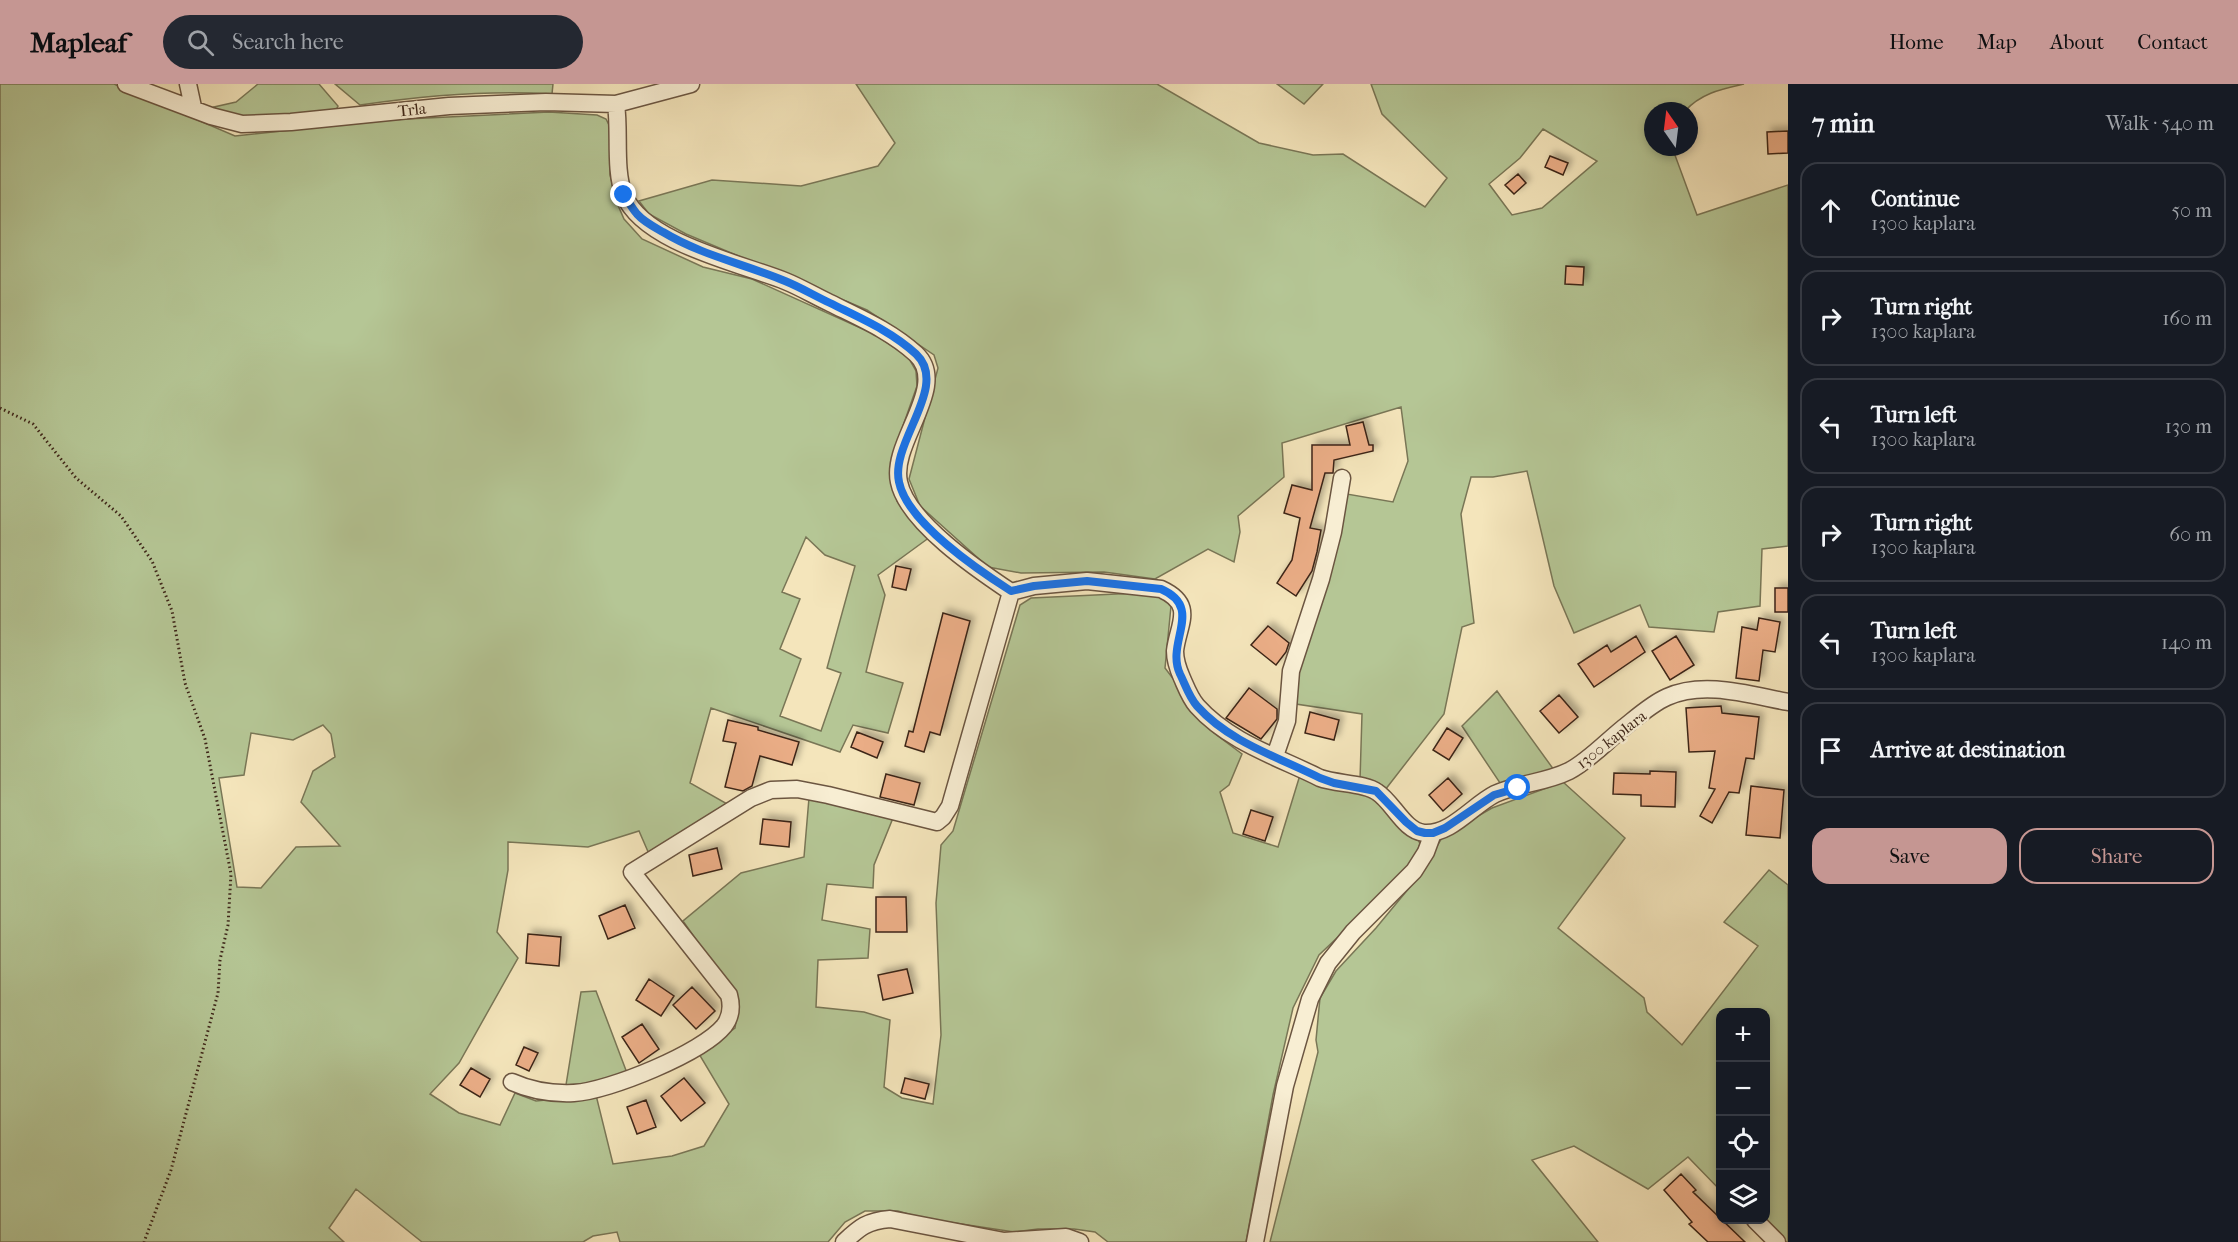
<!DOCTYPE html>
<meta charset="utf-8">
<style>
:root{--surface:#171b24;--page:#242831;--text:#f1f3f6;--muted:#9ea1a6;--line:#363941;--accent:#c59692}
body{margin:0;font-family:"IM FELL French Canon",serif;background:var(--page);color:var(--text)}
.controls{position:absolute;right:18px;bottom:18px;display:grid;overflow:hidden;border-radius:12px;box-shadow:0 3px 9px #0003}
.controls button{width:54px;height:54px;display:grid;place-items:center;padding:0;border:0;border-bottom:2px solid var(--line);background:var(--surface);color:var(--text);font:30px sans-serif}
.compass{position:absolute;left:1644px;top:18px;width:54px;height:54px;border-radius:50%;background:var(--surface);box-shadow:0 3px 9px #0003;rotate:346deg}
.stop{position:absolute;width:18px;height:18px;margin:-14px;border:4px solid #1a73e8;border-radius:50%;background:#fff}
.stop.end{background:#1a73e8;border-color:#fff;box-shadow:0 2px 6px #0008}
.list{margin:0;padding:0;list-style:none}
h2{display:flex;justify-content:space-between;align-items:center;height:78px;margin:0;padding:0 24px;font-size:26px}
h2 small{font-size:20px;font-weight:400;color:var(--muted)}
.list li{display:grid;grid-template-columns:39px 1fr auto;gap:18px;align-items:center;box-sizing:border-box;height:96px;margin:0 12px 12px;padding:0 12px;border:2px solid var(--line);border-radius:18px}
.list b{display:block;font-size:22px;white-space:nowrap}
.list p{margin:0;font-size:20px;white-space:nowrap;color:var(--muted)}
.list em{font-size:20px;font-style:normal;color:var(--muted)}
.actions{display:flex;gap:12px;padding:18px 24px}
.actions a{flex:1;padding:14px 0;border:2px solid var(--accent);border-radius:18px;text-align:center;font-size:21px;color:var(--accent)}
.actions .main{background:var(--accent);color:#111}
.icon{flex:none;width:33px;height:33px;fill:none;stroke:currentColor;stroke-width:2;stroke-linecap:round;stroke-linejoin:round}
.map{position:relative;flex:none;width:1788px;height:1158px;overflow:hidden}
header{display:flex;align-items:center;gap:36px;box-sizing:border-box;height:84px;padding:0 30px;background:var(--accent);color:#111}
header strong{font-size:28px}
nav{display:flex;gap:33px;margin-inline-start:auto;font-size:21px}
.search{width:420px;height:54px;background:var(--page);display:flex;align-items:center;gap:15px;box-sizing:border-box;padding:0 21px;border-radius:33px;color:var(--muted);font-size:22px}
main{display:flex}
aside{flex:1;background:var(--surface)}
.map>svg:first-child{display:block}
.green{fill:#b5c695;stroke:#797656;stroke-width:1.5;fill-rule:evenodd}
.building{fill:#eaad86;stroke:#3d2518;stroke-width:1.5;filter:url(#shadow)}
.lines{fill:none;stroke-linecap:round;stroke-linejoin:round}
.minor-casing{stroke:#6b5541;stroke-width:19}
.path{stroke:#3d2518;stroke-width:3;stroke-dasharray:1.5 3;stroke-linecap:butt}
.minor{stroke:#f8eed3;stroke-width:16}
.route{stroke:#1a73e8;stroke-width:8}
.labels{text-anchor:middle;stroke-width:5;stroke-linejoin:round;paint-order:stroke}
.street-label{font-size:16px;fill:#3d2518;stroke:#f8eed3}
</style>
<header>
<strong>Mapleaf</strong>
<div class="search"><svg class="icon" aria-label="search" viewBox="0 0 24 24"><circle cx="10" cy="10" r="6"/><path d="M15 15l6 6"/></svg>Search here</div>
<nav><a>Home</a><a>Map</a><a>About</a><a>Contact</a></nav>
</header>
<main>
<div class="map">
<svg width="1788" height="1158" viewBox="0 0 1788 1158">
<defs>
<filter id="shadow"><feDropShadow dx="4.5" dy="-4.5" stdDeviation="3" flood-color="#0004"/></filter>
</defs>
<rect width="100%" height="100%" fill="#f4e5bb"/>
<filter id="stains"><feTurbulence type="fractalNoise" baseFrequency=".00333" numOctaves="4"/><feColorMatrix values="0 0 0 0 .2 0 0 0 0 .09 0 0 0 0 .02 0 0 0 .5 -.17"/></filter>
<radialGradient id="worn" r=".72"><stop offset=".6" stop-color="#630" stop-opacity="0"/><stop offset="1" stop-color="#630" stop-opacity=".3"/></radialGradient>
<path class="green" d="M0 0H114L235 52 386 36 549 28 597 31 606 35 610 43V91L617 119 624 135 642 155 703 183 752 195 874 250 908 273 916 287 917 302 897 359 892 386 897 417 911 435 930 453 878 491 885 511 866 588 903 599 888 649 853 641 840 668 711 624 690 699 729 721 649 770 639 747 588 763 508 758V786L497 848 518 874 459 979 430 1010 459 1029 500 1041 515 1009 536 1017 596 1011 613 1080 672 1072 704 1062 729 1020 699 970 735 944 739 917 683 837 741 789 804 773 809 714 893 734 874 781 873 804 827 800 822 836 870 845 868 874 818 876 816 923 864 928 890 936 884 1003 902 1014 933 1020 941 951 936 819 941 761 953 747 1020 521 1031 514 1138 509 1165 514 1171 522 1165 584 1214 649 1242 670 1229 701 1220 708 1233 749 1278 763 1300 691 1371 712 1380 720 1404 749 1418 755 1420 760 1410 785 1319 871 1293 924 1273 1011 1246 1158H1108L1095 1148 1074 1145H1038L1014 1148 922 1134 898 1127H865L845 1138 828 1158H620L617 1148 593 1152 583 1158H422L356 1105 329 1144 344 1158H0ZM806 453 825 471 855 482 827 584 841 589 821 647 780 632 801 575 780 565 800 515 782 508ZM323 641 331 650 335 673 313 687 301 718 340 762 296 763 261 804 237 803 219 694 244 691 251 649 293 656Z
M258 0H319L338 22 336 26C315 31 240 38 221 29 218 27 216 25 214 23L236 18Z
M335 0H553L552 10C489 6 422 12 360 21Z
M856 0H1157L1259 59 1313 71 1343 70 1425 123 1447 94 1382 30 1371 0H1744C1722 5 1701 9 1685 27H1653V63H1672L1697 131 1788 101V462L1762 465 1760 522 1718 528 1714 548 1649 543 1640 521 1574 549 1554 502 1527 387 1493 393H1471L1461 430 1474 539 1462 543 1444 630 1385 706 1360 696 1362 630 1296 620 1297 583 1347 410 1393 418 1408 377 1401 323 1282 359 1284 393 1238 432 1240 448 1234 478 1208 465 1155 495 1104 488 1021 489 988 483 920 422 909 395 938 284 934 271 867 226 686 150 649 130 639 117 712 96 801 102 878 82 895 59ZM1543 45 1597 77 1542 124 1512 131 1489 100 1520 74Z
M1277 0H1323L1304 20Z
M1497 607 1554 686 1500 699 1462 642Z
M1563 698 1625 754 1558 844 1644 914 1647 928 1682 961 1758 862 1724 838 1769 786 1788 801V1158H1785L1762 1136H1766V928H1720V1106L1688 1073 1648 1105 1574 1062 1532 1076 1598 1158H1270L1318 968 1316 956 1320 914 1336 887 1376 844 1419 792 1443 752 1492 724Z
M596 907 627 989 591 999 566 1001 581 908Z"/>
<path class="building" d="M1788 47V69L1768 70 1767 48Z
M1550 72 1568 79 1563 91 1545 83Z
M1518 90 1526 99 1514 110 1505 101Z
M1566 182 1584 183 1583 201 1565 200Z
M1363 338 1369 361H1373V367L1334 376 1333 389H1325L1310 444 1321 446 1317 468 1312 487 1296 512 1277 499 1292 476 1300 434 1284 429 1292 401 1312 406V361H1350L1346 342Z
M896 482 911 485 906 506 892 503Z
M1775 504H1788V528H1775Z
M943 529 970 537 940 651 930 648 924 668 905 662 909 647 913 648Z
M1759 534 1780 538 1775 568 1763 566 1759 597 1736 594 1742 543 1757 546Z
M1268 542 1289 559 1286 568 1276 581 1251 561Z
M1636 552 1645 568 1594 603 1578 580 1607 561 1611 568Z
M1676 552 1694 581 1670 596 1652 567Z
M1249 604 1277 625V635L1261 655 1226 634Z
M1559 611 1578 633 1559 649 1540 627Z
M1721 622 1722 629 1759 633 1754 675 1746 674 1739 709 1729 708 1712 739 1700 732 1715 705 1709 704 1715 667 1689 668 1686 624Z
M1310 628 1339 636 1334 656 1305 649Z
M728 636 758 643V646L799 658 792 681 760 672 752 702 743 707 725 703 736 659 723 657Z
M1447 644 1463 654 1449 676 1433 666Z
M857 648 883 658 877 674 851 663Z
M1650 687 1676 688 1675 723 1641 722V711L1613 710 1614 689 1650 690Z
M886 690 920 699 914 721 880 713Z
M1448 694 1462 710 1443 727 1429 711Z
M1751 702 1784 706 1780 754 1746 751Z
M1251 726 1273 733 1265 757 1243 750Z
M763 735 791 738 789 763 760 760Z
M717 764 722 785 693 792 689 771Z
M876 813H906L907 848H876Z
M625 821 635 844 608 855 599 832Z
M528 850 561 853 559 882 526 879Z
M907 885 913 909 883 916 878 891Z
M649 895 674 912 661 932 636 916Z
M692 903 715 927 696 945 673 921Z
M642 940 659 965 639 979 622 953Z
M524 963 538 969 529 987 516 981Z
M471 984 490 995 480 1013 460 1001Z
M684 994 705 1019 681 1037 661 1012Z
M905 994 929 1000 925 1015 901 1009Z
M646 1016 656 1043 637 1050 627 1023Z
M1681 1090 1696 1106 1693 1108 1745 1158H1708L1689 1140 1692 1138 1664 1106Z"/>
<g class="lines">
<g class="minor-casing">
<path id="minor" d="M126 0 211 32 242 40 291 38 449 22 546 18 616 20 691 0
M188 0 193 23
M616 20C620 48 614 86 624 111 644 159 740 179 785 197 800 203 815 212 830 219 860 234 891 247 916 270 950 302 890 358 899 398 907 438 978 486 1011 508L1034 502 1087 497 1161 505C1196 521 1178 540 1175 567 1175 577 1178 585 1182 594 1186 603 1190 614 1197 622 1229 658 1278 673 1320 694 1336 700 1365 699 1377 708 1393 718 1404 747 1424 749 1451 751 1473 721 1495 710 1518 699 1545 699 1569 687 1587 678 1606 658 1622 645 1636 634 1651 620 1667 613 1704 596 1750 611 1788 618
M1275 672 1287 637 1291 587 1321 495 1333 448 1342 394
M512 998C532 1007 552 1010 574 1009 609 1007 702 969 724 942 731 933 732 922 729 911L632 788 751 714 771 706 797 705 828 711 937 738 943 733 950 722 1011 508
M1755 1136 1777 1158
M844 1158C860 1143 867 1137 890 1135L1004 1157 1066 1153 1080 1158
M1255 1158 1285 1002 1310 915 1328 879 1353 848 1414 787 1426 768 1433 749"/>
</g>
<path class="path" d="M0 324 33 340 76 394 121 432 152 477 172 527 185 599 205 655 231 790 228 841 220 876 218 909 171 1086 144 1158"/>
<use href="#minor" class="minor"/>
</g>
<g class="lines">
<path class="route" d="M624 111C628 117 632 124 637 130 644 138 654 143 663 148 701 171 744 180 785 197 800 203 815 212 830 219 860 234 891 247 916 270 950 302 890 358 899 398 907 438 978 486 1011 507L1034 502 1087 497 1161 505C1205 524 1165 558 1180 590 1185 600 1189 613 1197 622 1229 658 1278 673 1320 694L1334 699 1376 707 1406 738 1417 747 1425 749H1433L1445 744 1494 711 1518 704"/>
</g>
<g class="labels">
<g class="street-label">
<text transform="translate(412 25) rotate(-6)" y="6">Trla</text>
<text transform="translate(1611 655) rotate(-38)" y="6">1300 kaplara</text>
</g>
</g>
<rect width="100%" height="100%" filter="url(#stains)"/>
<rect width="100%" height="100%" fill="url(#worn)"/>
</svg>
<div class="controls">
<button>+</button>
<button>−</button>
<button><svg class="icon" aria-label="locate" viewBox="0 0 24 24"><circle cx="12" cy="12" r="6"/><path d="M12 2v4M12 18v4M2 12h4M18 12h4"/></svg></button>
<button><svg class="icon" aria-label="layers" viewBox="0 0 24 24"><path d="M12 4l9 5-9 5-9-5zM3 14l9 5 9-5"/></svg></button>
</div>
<svg class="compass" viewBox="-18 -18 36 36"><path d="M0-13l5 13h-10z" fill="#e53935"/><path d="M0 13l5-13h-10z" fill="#9ea1a6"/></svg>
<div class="stop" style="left:1518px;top:704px"></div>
<div class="stop end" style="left:624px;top:111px"></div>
</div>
<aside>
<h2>7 min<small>Walk · 540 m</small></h2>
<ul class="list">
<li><svg class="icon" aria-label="ahead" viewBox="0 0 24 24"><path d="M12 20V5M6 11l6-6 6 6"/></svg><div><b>Continue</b><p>1300 kaplara</p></div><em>50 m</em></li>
<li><svg class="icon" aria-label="right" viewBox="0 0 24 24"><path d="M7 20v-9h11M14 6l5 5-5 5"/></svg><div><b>Turn right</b><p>1300 kaplara</p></div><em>160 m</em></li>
<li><svg class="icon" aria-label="left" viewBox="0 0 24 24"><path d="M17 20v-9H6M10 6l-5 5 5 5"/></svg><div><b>Turn left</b><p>1300 kaplara</p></div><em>130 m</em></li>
<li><svg class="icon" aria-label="right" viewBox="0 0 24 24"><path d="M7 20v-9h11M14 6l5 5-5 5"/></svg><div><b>Turn right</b><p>1300 kaplara</p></div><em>60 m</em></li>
<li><svg class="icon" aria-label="left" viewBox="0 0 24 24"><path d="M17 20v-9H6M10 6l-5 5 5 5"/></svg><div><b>Turn left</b><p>1300 kaplara</p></div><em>140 m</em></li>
<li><svg class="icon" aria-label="arrive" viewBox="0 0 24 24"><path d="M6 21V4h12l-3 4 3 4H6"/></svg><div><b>Arrive at destination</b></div></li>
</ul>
<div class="actions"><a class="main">Save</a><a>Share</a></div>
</aside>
</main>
